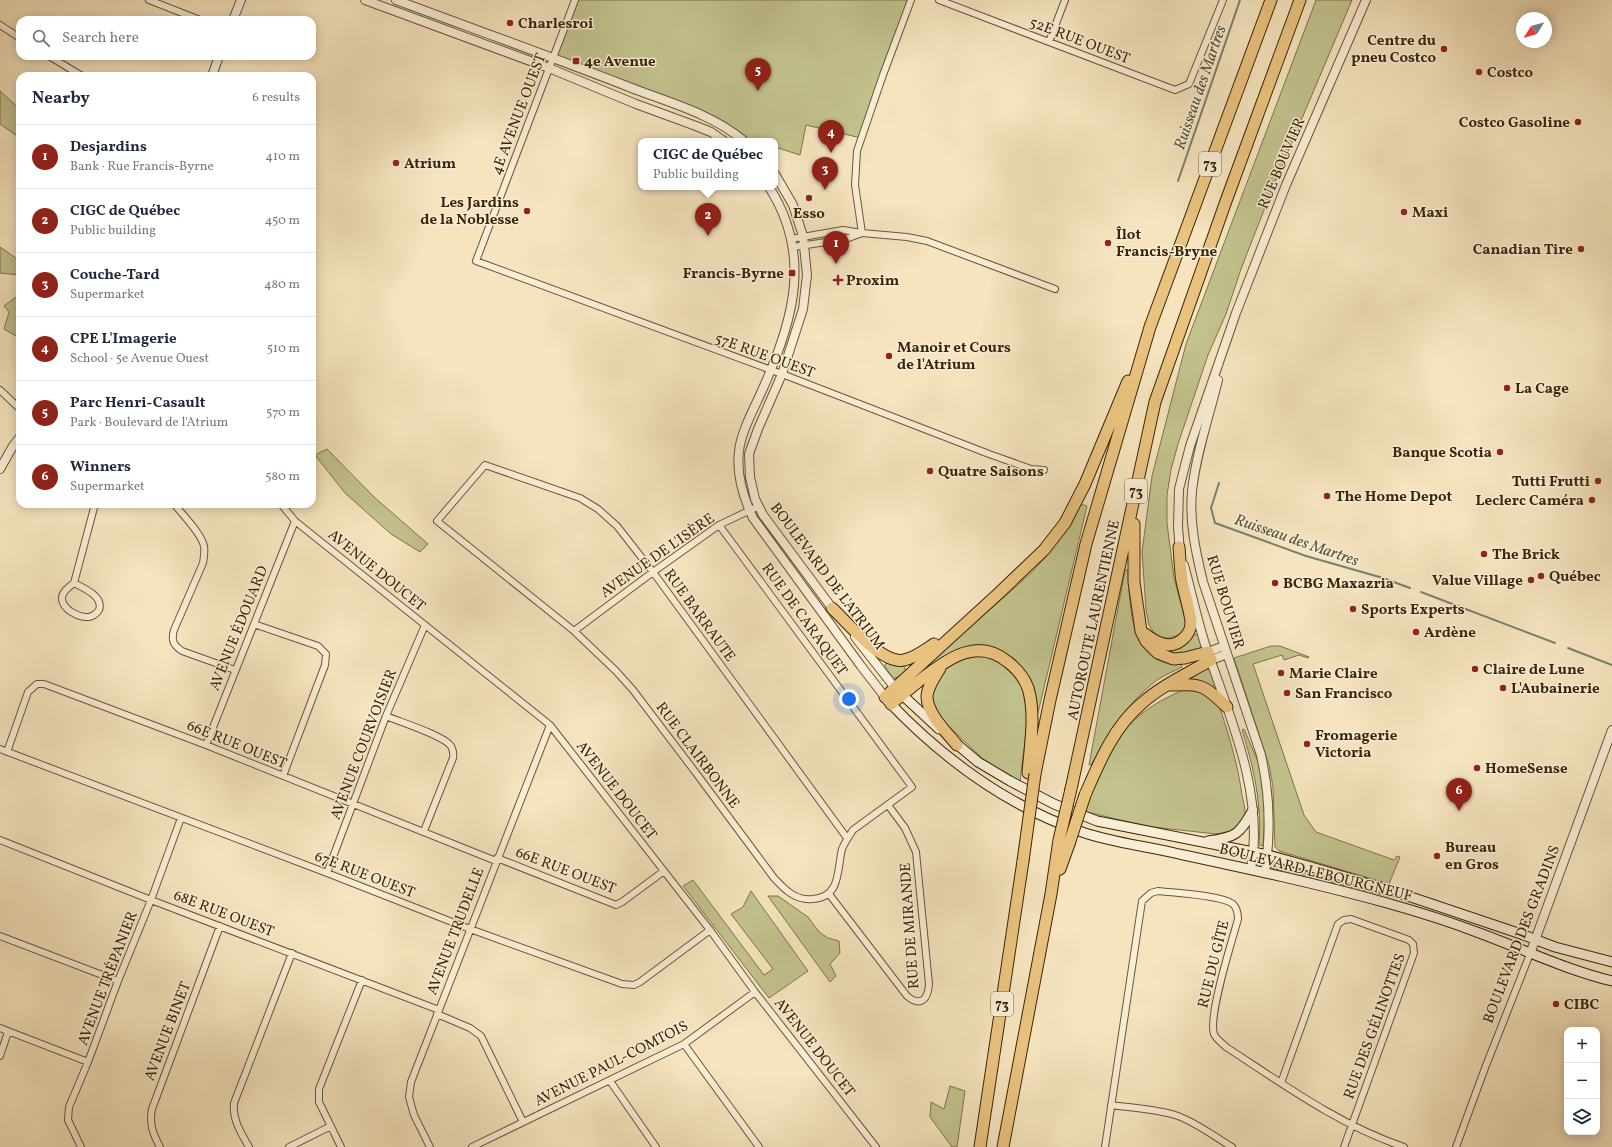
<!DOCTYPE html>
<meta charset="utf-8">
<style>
:root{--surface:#fff;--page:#f2f2f3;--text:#1f2937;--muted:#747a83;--line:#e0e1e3;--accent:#8f2418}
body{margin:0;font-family:Vollkorn,serif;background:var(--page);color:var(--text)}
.controls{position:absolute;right:12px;bottom:12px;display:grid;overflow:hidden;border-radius:8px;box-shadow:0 2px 10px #0003}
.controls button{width:36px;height:36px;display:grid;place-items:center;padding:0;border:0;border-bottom:1px solid var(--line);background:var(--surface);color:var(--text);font:20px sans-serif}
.compass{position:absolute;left:1516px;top:12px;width:36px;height:36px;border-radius:50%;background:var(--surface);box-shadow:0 2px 10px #0003;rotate:233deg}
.you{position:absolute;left:849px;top:699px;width:14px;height:14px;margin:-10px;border:3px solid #fff;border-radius:50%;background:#1a73e8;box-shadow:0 0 0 6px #1a73e833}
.badge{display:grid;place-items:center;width:26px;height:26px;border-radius:50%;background:var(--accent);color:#fff;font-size:13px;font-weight:700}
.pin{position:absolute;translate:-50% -33px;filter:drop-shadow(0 1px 2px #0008)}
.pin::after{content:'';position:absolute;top:21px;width:14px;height:12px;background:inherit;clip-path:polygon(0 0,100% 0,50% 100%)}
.popup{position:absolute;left:638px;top:138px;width:140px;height:52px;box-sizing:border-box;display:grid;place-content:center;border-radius:8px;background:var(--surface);filter:drop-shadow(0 1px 3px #0005);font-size:13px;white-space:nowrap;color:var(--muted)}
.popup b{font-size:15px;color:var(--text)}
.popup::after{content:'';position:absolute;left:50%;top:100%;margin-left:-8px;border:8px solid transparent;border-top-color:var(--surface)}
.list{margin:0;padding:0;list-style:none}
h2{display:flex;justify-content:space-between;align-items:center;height:52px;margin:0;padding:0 16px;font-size:17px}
h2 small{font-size:13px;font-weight:400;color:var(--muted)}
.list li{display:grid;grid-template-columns:26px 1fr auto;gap:12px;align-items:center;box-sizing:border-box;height:64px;padding:0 16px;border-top:1px solid var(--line)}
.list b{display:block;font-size:15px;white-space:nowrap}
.list p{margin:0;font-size:13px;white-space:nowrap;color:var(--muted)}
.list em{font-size:13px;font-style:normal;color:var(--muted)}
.icon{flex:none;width:22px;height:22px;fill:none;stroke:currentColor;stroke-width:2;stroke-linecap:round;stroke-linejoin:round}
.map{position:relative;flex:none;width:1612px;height:1147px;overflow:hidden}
.search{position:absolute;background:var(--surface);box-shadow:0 2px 10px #0003;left:16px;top:16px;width:300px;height:44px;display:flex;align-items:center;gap:10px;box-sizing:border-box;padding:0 14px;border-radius:12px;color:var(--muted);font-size:15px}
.panel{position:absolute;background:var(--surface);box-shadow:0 2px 10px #0003;left:16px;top:72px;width:300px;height:436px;border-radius:12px}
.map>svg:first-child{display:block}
.green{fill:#c2c28d;stroke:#7e744b}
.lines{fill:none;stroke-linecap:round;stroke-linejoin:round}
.stream{stroke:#768171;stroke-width:2}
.minor-casing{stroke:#6a5636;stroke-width:8}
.tertiary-casing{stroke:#6a5636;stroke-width:10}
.secondary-casing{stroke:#3b2609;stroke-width:11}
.motorway-casing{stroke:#3b2609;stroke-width:13}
.minor{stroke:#f8edd5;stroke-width:6}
.tertiary{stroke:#f8edd5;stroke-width:8}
.secondary{stroke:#f8edd5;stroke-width:9}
.motorway{stroke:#eac27f;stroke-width:11}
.motorway-bridge-casing{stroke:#3b2609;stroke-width:13;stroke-linecap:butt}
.motorway-bridge{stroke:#eac27f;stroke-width:11}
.poi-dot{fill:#8f2418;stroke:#f8edd5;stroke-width:1.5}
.labels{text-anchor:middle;stroke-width:3;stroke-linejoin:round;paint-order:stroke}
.shield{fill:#f8edd5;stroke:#746246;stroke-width:1}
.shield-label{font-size:14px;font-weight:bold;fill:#3b2609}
.poi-label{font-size:15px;font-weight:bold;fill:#3b2609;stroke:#f8edd5;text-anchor:start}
.street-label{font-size:15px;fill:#3b2609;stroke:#f8edd5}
.water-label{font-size:16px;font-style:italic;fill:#58543d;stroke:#f8edd5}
</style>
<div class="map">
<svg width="1612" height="1147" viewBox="0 0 1612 1147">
<rect width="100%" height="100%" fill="#f5e4be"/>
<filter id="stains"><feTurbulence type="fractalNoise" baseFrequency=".005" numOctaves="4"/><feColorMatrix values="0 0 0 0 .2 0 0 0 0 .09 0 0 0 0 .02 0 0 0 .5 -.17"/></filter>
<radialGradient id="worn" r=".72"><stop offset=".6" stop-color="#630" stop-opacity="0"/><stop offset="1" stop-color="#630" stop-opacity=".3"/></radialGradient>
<path class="green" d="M575 0H911L861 138 806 125 800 155 775 147V141H744L719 124 553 58Z
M1316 0H1352L1273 187 1241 269 1226 314 1208 355 1178 444 1171 470 1167 495V523L1174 578 1186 623 1184 630 1179 635 1168 638 1160 637 1154 633 1149 625 1146 610 1142 552 1152 476 1186 344Z
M0 91 20 109V138L0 124Z
M0 247 20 261V275L0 273Z
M20 294V334L18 337 4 329 9 312 4 306Z
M327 449 374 497 428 544 420 552 391 534 345 493 315 455Z
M1081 504 1087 506 1038 713 1034 712 1022 669 962 648 952 652 934 664 932 661 1030 574C1052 551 1065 532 1081 504Z
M1125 570H1128C1130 606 1129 667 1181 664L1182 667C1174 671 1165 675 1157 680 1126 704 1110 732 1091 765H1089Z
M1193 634 1198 635 1203 649 1176 656 1171 652C1177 644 1187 645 1193 634Z
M1271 646H1280L1309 657 1308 658 1299 655 1284 660 1282 655 1253 664 1304 815 1316 832 1394 860 1397 856 1400 857 1389 884 1279 851 1275 847 1273 787 1269 765 1234 658Z
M977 655C996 657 1013 666 1022 684 1033 704 1022 758 1020 782L983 759 935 713 931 695 933 686 945 669 955 661 965 657Z
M888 663 904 666 906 671 898 679 896 677 894 679 885 667V664Z
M1207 668 1209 669 1215 685 1211 687 1192 680V676Z
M1186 689C1204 690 1214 694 1221 711 1230 739 1238 766 1242 795 1243 800 1245 807 1245 813 1243 828 1229 834 1216 834L1153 827 1116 819 1084 811C1091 793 1097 774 1106 757 1124 723 1151 703 1186 689Z
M1244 729 1259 764 1265 809 1263 846 1259 845C1262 805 1254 768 1242 730Z
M1273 862 1392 895 1391 897 1271 868Z
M693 880 764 975 773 969 731 914 743 907 751 891 808 971 769 998 683 886Z
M768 896H778L808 917 819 932 828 938 839 941 840 953 830 964 836 976 830 982Z
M950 1086 965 1091 957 1147H952L930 1117 931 1102 944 1109Z"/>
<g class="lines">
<path class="stream" d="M1178 181 1240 0
M1219 483 1211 508 1215 523 1306 556 1383 578 1410 588
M1421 592 1555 643
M1568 648 1612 665"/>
<g class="minor-casing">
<path id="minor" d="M149 0 200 20
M575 0 476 261 782 374 989 454 1031 469 1044 470
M939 0 1175 90 1189 84 1223 0
M0 25 20 38
M1049 42 1065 0
M49 56 82 76
M862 233 855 185 857 151 883 75 911 0
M791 239 843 230 862 233 907 237 927 241 1055 289
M793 247 846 239 862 233
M0 390 20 409
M174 504C183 515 201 533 204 546 205 552 204 557 203 563L174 630C171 640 173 645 182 651L235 670
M281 504 295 521 550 725 710 930 755 992 876 1147
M719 525 912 787 853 830C849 836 845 842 842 849 837 870 841 897 813 899 796 901 785 890 774 878L696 773 633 690 616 671 574 631 437 521 485 465 580 498 598 509 617 526 653 572 847 838
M74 583C83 588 104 596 99 610 97 613 93 616 89 617 79 618 61 609 62 597 63 591 69 587 74 583L95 504
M254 624 318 646 326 654 325 665 283 776
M574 631 653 572 719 525 759 506
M386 716C400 722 443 735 451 746 453 750 454 753 453 758L424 831
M206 745 295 521
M0 749 327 873 470 929 622 984 634 985 640 982 710 930
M7 752 28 692 37 684H44L206 745 496 861
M0 840 151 900 439 1010
M497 858 616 905 622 902 664 871
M327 873 386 716 425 625
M829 894 907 996C920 1007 928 1000 929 984L916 852 905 828 888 805
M0 936 118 981
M437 1014 470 1028 481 1036 523 1122
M0 1028 88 1062
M684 1044 759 1147
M0 1056 8 1032
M610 1081 656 1147
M1281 1083 1338 924 1344 920 1351 919 1409 940 1413 944 1414 953 1344 1147
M1111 1105C1133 1108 1157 1109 1178 1116 1197 1123 1215 1137 1232 1147
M81 1147 68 1120 69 1107 88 1062 118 981 151 900 181 818
M160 1147C153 1134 149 1124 152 1109L220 926
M249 1147C241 1133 232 1119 234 1103L292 953
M289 1147 331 1126
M341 1147 319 1102V1089L362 980
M430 1147 414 1115 409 1097 411 1082 550 725
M472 1147 684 1044 755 992
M1105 1147 1142 901 1151 893 1158 891C1174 893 1221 895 1233 904 1237 908 1238 913 1238 919 1232 941 1208 1016 1214 1034 1216 1039 1222 1043 1226 1047 1283 1084 1339 1125 1404 1147
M1456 1147 1485 1068 1530 954"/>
</g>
<g class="tertiary-casing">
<path id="tertiary" d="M365 0 549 68 636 104 696 126 711 132 724 141
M396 0C474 29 552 57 629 87 667 102 713 114 744 141
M233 20 241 0
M212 76 219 56
M775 174 793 205 803 236 807 275 803 309 782 374 758 429 749 454 750 477 755 499 763 515 835 612
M769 187C812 254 794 319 764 386 756 405 741 431 739 451 736 475 743 497 753 518L861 666 885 697
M1218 380C1209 417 1196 454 1192 491 1189 522 1196 553 1203 582L1261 755C1270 795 1271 832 1265 872
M0 469 13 446 20 437
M1180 552 1178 527 1179 489 1190 446 1236 313 1286 185 1366 0
M1184 565C1192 594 1198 625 1208 653 1232 722 1264 795 1251 869
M855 637 895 688
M1208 652 1224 646
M1211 660 1227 654
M1530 954 1612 730"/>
</g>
<g class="secondary-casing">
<path id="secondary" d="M897 690 939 729
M887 700C941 757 1007 806 1082 832 1113 843 1147 846 1179 854 1249 869 1319 884 1387 903 1419 912 1451 922 1482 934 1525 950 1567 970 1612 981
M952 740 978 762 1010 781 1054 804 1097 821 1268 855 1308 866 1393 891 1521 934 1555 947 1612 962
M1208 841C1236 837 1239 835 1253 810"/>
</g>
<g class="motorway-casing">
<path id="motorway" d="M1134 524V582L1141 631 1146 641 1158 653 1173 659 1185 658 1208 652
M832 608C847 622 882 665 904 660 915 658 925 650 934 644
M1145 634C1158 644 1172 651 1185 637 1188 634 1191 628 1191 623 1191 614 1184 592 1182 581 1180 570 1180 558 1179 547
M940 668C935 677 927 687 927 697 927 713 947 733 957 745
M1169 685C1202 684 1203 684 1227 707
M885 697 999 593 1044 550 1065 523 1085 484 1128 381
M891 704C902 695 913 686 924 677 950 658 978 637 1008 662 1017 669 1024 677 1028 688 1036 714 1030 746 1028 773
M1035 774 1050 700 1086 544 1150 327 1271 0
M1071 789 1155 402 1226 201 1300 0
M1085 795C1099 763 1113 728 1141 704 1161 686 1187 674 1211 660
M1060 869 1069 844
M980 1147 1023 861
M1003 1147 1051 894 1059 840"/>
</g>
<use href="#minor" class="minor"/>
<use href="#tertiary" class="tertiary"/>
<use href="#secondary" class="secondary"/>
<use href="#motorway" class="motorway"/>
<g class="motorway-bridge-casing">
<path id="motorway-bridge" d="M1059 840 1071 789
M1069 844 1085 795
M1023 861 1035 774"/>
</g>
<use href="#motorway-bridge" class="motorway-bridge"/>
</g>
<g class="poi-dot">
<circle cx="510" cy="23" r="4"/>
<circle cx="1444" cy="49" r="4"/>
<rect x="572" y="57" width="8" height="8" rx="2"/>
<circle cx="1479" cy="72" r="4"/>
<circle cx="1578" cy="122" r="4"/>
<circle cx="396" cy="163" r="4"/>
<circle cx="809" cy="198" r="4"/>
<circle cx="527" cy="211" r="4"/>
<circle cx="1404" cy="212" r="4"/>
<circle cx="1108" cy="243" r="4"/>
<circle cx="1581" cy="249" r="4"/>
<rect x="788" y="269" width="8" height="8" rx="2"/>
<path d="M836 274h4v4h4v4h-4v4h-4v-4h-4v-4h4z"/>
<circle cx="889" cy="356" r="4"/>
<circle cx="1507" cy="388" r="4"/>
<circle cx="1500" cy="452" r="4"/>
<circle cx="930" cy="471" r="4"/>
<circle cx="1598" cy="481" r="4"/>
<circle cx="1327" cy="496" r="4"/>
<circle cx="1592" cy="500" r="4"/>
<circle cx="1484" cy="554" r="4"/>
<circle cx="1541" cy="576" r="4"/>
<circle cx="1531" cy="580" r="4"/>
<circle cx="1275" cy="583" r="4"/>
<circle cx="1353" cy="609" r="4"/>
<circle cx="1416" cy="632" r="4"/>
<circle cx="1475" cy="669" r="4"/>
<circle cx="1281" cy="673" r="4"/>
<circle cx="1503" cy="688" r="4"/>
<circle cx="1287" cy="693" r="4"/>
<circle cx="1307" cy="744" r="4"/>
<circle cx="1477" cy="768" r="4"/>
<circle cx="1437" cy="856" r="4"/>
<circle cx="1556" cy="1004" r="4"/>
</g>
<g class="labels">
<g class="shield">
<rect x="1199" y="152" width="22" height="24" rx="3"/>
<rect x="1125" y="479" width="22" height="24" rx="3"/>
<rect x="991" y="992" width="22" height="24" rx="3"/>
</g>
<g class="shield-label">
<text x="1210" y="169">73</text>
<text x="1136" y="496">73</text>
<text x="1002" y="1009">73</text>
</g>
<g class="poi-label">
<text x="518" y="28">Charlesroi</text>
<text x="1436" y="45" text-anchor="end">Centre du<tspan x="1436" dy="17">pneu Costco</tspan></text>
<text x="584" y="66">4e Avenue</text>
<text x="1487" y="77">Costco</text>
<text x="1570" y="127" text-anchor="end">Costco Gasoline</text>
<text x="404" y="168">Atrium</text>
<text x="519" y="207" text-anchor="end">Les Jardins<tspan x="519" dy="17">de la Noblesse</tspan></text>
<text x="1412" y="217">Maxi</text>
<text x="809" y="218" text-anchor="middle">Esso</text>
<text x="1116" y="239">Îlot<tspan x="1116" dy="17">Francis-Bryne</tspan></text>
<text x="1573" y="254" text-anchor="end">Canadian Tire</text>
<text x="784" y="278" text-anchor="end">Francis-Byrne</text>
<text x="846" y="285">Proxim</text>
<text x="897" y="352">Manoir et Cours<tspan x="897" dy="17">de l'Atrium</tspan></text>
<text x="1515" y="393">La Cage</text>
<text x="1492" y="457" text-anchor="end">Banque Scotia</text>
<text x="938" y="476">Quatre Saisons</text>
<text x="1590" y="486" text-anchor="end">Tutti Frutti</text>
<text x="1335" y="501">The Home Depot</text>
<text x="1584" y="505" text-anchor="end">Leclerc Caméra</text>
<text x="1492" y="559">The Brick</text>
<text x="1549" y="581">Québec</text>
<text x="1523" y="585" text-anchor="end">Value Village</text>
<text x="1283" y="588">BCBG Maxazria</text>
<text x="1361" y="614">Sports Experts</text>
<text x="1424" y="637">Ardène</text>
<text x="1483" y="674">Claire de Lune</text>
<text x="1289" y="678">Marie Claire</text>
<text x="1511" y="693">L'Aubainerie</text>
<text x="1295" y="698">San Francisco</text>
<text x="1315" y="740">Fromagerie<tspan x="1315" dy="17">Victoria</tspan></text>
<text x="1485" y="773">HomeSense</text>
<text x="1445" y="852">Bureau<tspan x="1445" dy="17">en Gros</tspan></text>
<text x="1564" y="1009">CIBC</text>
</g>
<g class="street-label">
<text transform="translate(1080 40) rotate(21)" y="5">52E RUE OUEST</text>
<text transform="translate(518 114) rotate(-69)" y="5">4E AVENUE OUEST</text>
<text transform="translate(1281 163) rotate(-67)" y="5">RUE BOUVIER</text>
<text transform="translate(765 355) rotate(20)" y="5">57E RUE OUEST</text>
<text transform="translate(657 555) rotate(-35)" y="5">AVENUE DE L'ISÈRE</text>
<text transform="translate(377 570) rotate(39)" y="5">AVENUE DOUCET</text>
<text transform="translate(828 576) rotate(53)" y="5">BOULEVARD DE L'ATRIUM</text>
<text transform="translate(1226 602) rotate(73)" y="5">RUE BOUVIER</text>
<text transform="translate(700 615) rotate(54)" y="5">RUE BARRAUTE</text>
<text transform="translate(805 619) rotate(54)" y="5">RUE DE CARAQUET</text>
<text transform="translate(1093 620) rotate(-78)" y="5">AUTOROUTE LAURENTIENNE</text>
<text transform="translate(238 628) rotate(-68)" y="5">AVENUE ÉDOUARD</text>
<text transform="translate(237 744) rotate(22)" y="5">66E RUE OUEST</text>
<text transform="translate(363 744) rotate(-69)" y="5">AVENUE COURVOISIER</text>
<text transform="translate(698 755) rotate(53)" y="5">RUE CLAIRBONNE</text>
<text transform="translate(617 790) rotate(52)" y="5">AVENUE DOUCET</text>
<text transform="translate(566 870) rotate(21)" y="5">66E RUE OUEST</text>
<text transform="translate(1316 872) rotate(14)" y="5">BOULEVARD LEBOURGNEUF</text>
<text transform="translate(365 874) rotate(21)" y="5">67E RUE OUEST</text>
<text transform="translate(224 913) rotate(21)" y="5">68E RUE OUEST</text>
<text transform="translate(909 926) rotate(-94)" y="5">RUE DE MIRANDE</text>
<text transform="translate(455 931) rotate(-69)" y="5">AVENUE TRUDELLE</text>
<text transform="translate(1521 934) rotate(-69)" y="5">BOULEVARD DES GRADINS</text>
<text transform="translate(1213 964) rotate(-76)" y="5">RUE DU GÎTE</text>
<text transform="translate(107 978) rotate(-69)" y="5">AVENUE TRÉPANIER</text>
<text transform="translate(1374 1026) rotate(-70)" y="5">RUE DES GÉLINOTTES</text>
<text transform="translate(167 1031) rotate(-69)" y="5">AVENUE BINET</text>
<text transform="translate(815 1047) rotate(52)" y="5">AVENUE DOUCET</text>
<text transform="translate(611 1063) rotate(-27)" y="5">AVENUE PAUL-COMTOIS</text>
</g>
<g class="water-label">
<text transform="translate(1199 87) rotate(-71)" y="6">Ruisseau des Martres</text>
<text transform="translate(1297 539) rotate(19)" y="6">Ruisseau des Martres</text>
</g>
</g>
<rect width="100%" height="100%" filter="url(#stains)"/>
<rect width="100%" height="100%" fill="url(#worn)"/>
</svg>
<div class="controls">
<button>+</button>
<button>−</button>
<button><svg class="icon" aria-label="layers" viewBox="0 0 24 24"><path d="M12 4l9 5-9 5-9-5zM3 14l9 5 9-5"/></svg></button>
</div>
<svg class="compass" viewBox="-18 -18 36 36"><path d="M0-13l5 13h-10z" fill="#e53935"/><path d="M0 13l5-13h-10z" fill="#747a83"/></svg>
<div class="you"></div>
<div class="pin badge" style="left:836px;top:264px">1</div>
<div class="pin badge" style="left:708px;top:236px">2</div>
<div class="popup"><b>CIGC de Québec</b>Public building</div>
<div class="pin badge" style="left:825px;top:190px">3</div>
<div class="pin badge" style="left:831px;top:153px">4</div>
<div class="pin badge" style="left:758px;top:91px">5</div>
<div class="pin badge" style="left:1459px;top:811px">6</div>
<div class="search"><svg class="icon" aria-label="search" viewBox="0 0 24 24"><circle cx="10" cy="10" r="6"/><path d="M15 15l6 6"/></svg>Search here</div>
<section class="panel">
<h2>Nearby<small>6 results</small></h2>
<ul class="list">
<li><span class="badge">1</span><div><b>Desjardins</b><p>Bank · Rue Francis-Byrne</p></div><em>410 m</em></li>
<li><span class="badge">2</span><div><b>CIGC de Québec</b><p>Public building</p></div><em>450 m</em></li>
<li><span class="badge">3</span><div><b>Couche-Tard</b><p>Supermarket</p></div><em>480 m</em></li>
<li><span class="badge">4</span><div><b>CPE L'Imagerie</b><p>School · 5e Avenue Ouest</p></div><em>510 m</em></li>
<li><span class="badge">5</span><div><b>Parc Henri-Casault</b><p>Park · Boulevard de l'Atrium</p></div><em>570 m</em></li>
<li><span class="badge">6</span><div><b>Winners</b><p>Supermarket</p></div><em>580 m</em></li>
</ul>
</section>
</div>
